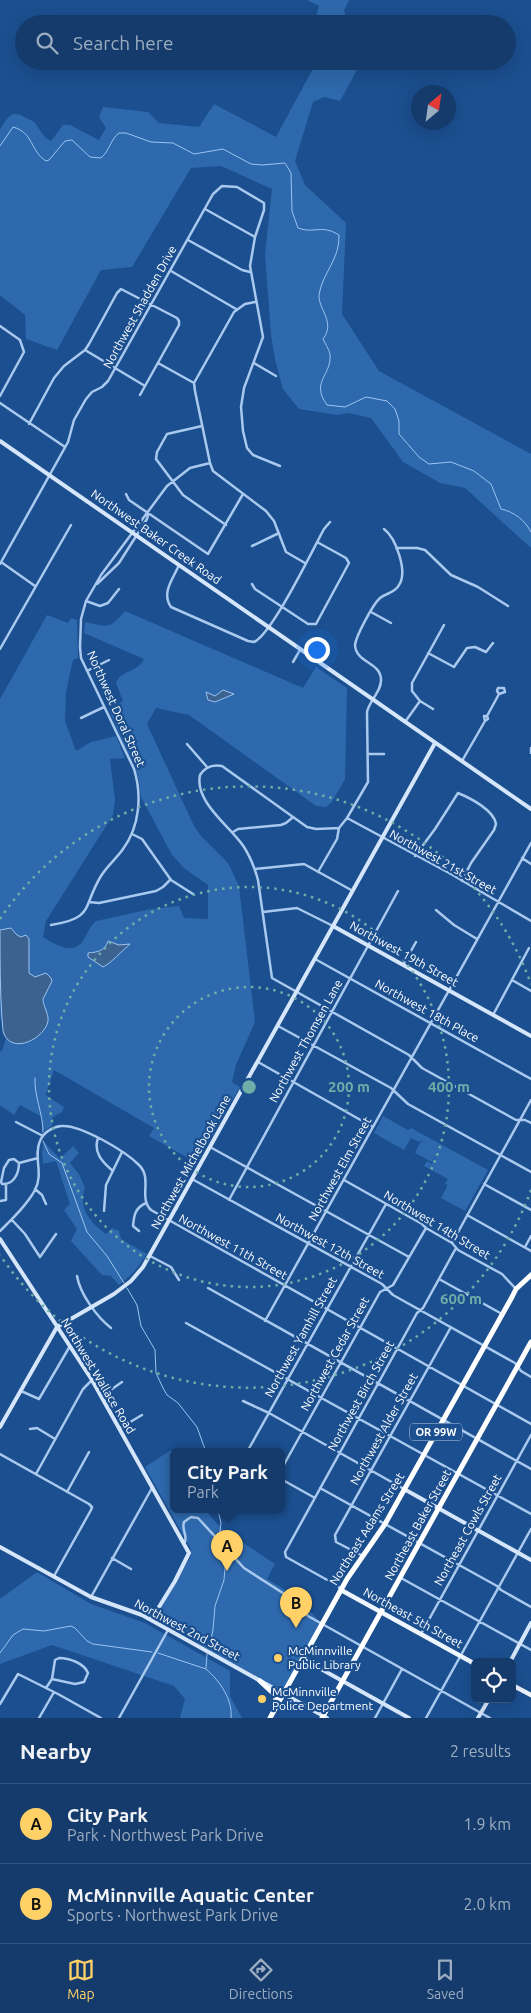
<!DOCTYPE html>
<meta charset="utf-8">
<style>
:root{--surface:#143b6b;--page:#1d4271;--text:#f1f3f6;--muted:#9dadc1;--line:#33557e;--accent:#ffd166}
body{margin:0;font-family:Ubuntu,sans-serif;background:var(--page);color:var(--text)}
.controls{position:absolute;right:15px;bottom:15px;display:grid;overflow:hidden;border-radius:8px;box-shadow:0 5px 20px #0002}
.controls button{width:45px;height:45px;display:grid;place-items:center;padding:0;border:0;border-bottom:1px solid var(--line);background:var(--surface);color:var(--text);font:25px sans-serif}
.compass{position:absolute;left:411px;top:85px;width:45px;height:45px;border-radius:50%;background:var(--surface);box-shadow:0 5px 20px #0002;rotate:29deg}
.you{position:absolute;left:316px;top:649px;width:18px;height:18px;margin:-12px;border:4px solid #fff;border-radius:50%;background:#1a73e8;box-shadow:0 0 0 8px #1a73e833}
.badge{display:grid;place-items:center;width:32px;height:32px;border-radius:50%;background:var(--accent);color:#111;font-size:16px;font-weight:700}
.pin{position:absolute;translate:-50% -41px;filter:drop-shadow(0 1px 2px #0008)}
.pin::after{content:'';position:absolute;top:26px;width:18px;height:15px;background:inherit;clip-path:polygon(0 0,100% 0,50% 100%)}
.popup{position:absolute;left:170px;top:1448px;width:115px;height:65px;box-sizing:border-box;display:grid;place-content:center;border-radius:8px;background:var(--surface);filter:drop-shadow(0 1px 4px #0005);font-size:16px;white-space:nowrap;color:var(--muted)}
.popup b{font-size:19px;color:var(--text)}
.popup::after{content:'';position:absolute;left:50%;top:100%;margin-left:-10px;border:10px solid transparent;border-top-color:var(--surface)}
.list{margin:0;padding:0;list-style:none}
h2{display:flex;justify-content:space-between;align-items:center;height:65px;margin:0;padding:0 20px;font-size:21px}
h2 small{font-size:16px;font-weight:400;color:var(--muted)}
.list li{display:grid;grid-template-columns:32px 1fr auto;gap:15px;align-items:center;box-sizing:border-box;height:80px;padding:0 20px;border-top:1px solid var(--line)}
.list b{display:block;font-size:19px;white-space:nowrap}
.list p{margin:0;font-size:16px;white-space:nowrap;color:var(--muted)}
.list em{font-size:16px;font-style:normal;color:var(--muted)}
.icon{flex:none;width:28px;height:28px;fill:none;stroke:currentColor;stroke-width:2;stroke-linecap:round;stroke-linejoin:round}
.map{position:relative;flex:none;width:531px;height:1718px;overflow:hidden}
.search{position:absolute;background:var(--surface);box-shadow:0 5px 20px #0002;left:15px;right:15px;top:15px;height:55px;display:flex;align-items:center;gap:12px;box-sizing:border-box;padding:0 18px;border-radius:28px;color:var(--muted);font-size:19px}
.sheet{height:225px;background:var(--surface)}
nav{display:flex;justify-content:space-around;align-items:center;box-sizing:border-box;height:70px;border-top:1px solid var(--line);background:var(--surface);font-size:14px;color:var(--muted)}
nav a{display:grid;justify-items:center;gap:2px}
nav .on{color:var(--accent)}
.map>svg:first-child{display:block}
.green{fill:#2e69ad}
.water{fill:#3c6290;stroke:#9cc4f0}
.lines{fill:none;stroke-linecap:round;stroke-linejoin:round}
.stream{stroke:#9cc4f0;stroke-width:1}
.street{stroke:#a9c9ee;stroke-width:2.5}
.secondary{stroke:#d6e6fa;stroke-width:4}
.primary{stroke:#f0f6ff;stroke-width:4.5}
.highway{stroke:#fff;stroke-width:5}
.ring{fill:none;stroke:#6fada8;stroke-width:2.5;stroke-dasharray:2.5 5}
.poi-dot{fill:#ffd166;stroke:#1b4f8f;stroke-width:2}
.labels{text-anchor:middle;stroke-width:4.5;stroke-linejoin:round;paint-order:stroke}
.shield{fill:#1b4f8f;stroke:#bbcadd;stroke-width:1}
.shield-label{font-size:11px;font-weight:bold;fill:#fff}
.street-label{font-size:12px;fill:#fff;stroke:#1b4f8f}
.poi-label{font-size:12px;fill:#fff;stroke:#1b4f8f;text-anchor:start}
.centre{fill:#6fada8;stroke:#1b4f8f;stroke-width:2.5}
.ring-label{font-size:15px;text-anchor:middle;font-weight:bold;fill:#6fada8;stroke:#1b4f8f;stroke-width:4.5;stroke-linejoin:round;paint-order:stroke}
</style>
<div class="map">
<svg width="531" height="1718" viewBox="0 0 531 1718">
<rect width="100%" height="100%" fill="#1b4f8f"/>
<path class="green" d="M307 0H349L344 11 349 24H314L319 6Z
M317 61H355L357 70 340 101 324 97 313 102 295 161 305 185 346 223 342 314 379 371 531 454V548L465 488 440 483 403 462 371 418 348 413 337 415 299 409 283 389 275 359 271 335 265 254 272 189 221 166 191 168 132 267 101 270 57 350 26 339 25 315 0 295V129C7 119 11 109 24 117 28 119 32 120 35 123 41 130 42 137 51 141L63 125H70L99 140 106 128 99 117 103 107 148 112 159 123 199 127 214 104 276 137Z
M125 611 303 688 316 667 347 688 345 779 332 802 326 807 316 806 189 715 156 708 147 724 194 826 201 836 228 863 239 886 255 1022 236 1065 232 1082 240 1087 197 1163 149 1136 154 1128 54 1070 46 1094 47 1096 64 1107 62 1112 53 1117 52 1126 42 1132V1117L20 1105 14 1115 0 1105V1052L2 1051 6 1038 3 1033 0 1014V699L47 615 68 623 71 618 77 620 78 658 73 660 66 692 65 721 76 751 91 742 116 736 125 758 110 759 115 800 113 815 46 921 43 937C55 944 72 956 83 941 88 933 89 927 96 921L151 909 179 906 184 918 208 919V885L185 869 172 855 141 797 138 777 109 710 123 701 116 683C121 670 138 672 144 659L84 633 85 622C109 627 109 630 125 611Z
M383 1116 408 1130 411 1128 488 1170 465 1211 441 1198 448 1185 445 1184 448 1179 424 1166 427 1161 432 1164 439 1151 432 1162 415 1153 421 1141 434 1148 420 1140 419 1142 411 1138 404 1150 374 1133Z
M44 1142 60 1159 73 1146 79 1153 70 1163 79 1174 85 1188C77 1208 91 1223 106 1234L112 1228 119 1231 121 1239 147 1254 134 1272 119 1285 111 1276 102 1275 71 1241 77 1229 64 1210 70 1204 56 1161 43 1164 42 1152Z
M171 1450 173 1455V1510H205L221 1528 275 1564 267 1579 300 1599 322 1625 284 1694 243 1671 157 1618 159 1610 191 1556V1549L145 1467Z
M37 1572 91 1604 145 1623 230 1671V1696L242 1718H180L185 1699 174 1686 52 1645 0 1664V1599Z"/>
<path class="water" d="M223 690 234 694 215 702 208 700 206 692 215 696Z
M11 928 17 935 21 937 26 935 29 939V973L35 977 46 973 51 978 52 981 43 999C43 1006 49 1014 48 1021 45 1038 13 1055 4 1034 2 1029 3 1024 2 1019 0 991 0 959 0 930Z
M108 941 119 945 130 944C123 950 110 964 103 967L88 957V953C98 952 105 951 108 941Z"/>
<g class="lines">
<path class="stream" d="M0 146 13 127C34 133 30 151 46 161L49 160 65 141 72 140 90 157 101 158C110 150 110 140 119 133H126L151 142 173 143 194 154 223 149 251 164 262 165 285 163 291 173 292 211 298 228C315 234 321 224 339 235 340 260 322 273 319 295 318 309 336 322 323 339 325 344 329 349 330 354 332 376 310 381 327 405L345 407 366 397 387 401 395 409 399 421V434L419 457 429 464 451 462 474 471 491 484 501 509C514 512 525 520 531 532
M35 1078C34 1096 43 1113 43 1132
M43 1141 49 1154 62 1163 87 1232 107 1256 124 1283
M127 1288 137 1305 141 1326 155 1350 156 1373 163 1388 167 1395 178 1403 197 1427 206 1452
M218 1510 221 1523 219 1539
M209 1648 213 1630 215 1606 224 1580 225 1568 218 1545
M0 1653 13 1635 23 1629 44 1631 71 1626 75 1628 87 1641 93 1644 152 1652
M158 1653 206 1669C220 1681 233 1700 231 1718
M206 1668 207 1654"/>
<path class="street" d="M205 209 255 237
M188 240 242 270 250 272
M171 271 236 309
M255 302 245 304 234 312 194 383 195 391 210 463 213 471 266 511 274 521 286 552 305 563
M0 326 20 340 24 352 0 396
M85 350 145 386
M158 363 194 383
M254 363 276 376
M0 403 65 447
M29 424 54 378 64 366 85 350 89 344 117 293 121 289 177 318 179 321V325L140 395
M202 426 167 434 157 452 156 459 183 495 226 525
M126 494 129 500 208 554 243 494
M252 546 279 533
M396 548H417L425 550 451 575 478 587 508 606
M1 562 35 586
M0 564 68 442 74 420 86 399 92 392 102 387 108 381 213 194 222 186 237 187 264 203V210L255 237 250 266 263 337 244 388 241 407 243 431 247 448 253 455 280 466
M179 565C173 579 161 593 171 607L248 641 254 642C272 634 312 551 324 529L330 522
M97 584 119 563 147 519 148 515
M252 584 255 589 308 624H316L349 563 346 558 317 542
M86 601 100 606 108 603 119 589
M371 612 391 623
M0 649 71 525
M428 653 454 667 467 648 475 647 486 652 493 643
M293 662 300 650
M87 671 109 660
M420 701 433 709
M487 716 499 694 505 692 504 688H498L497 691 499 694
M81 718 104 707
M405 722 420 701 412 691V683L444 625
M187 744 207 767
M531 748V753
M368 754H384
M462 761 485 721 488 719 487 716H484L485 721
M347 818 451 874 531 921
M339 828 316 829 307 827 222 766C212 764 205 767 200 775 194 802 231 827 244 847 251 858 255 869 258 880L272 978 409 1055 422 1068 516 1120H525L531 1123
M233 832 238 829 281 825 286 823 292 818
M132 834 142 839 171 880 193 894
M415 856 435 829 458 793C470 798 494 810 496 824L494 830 471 863 462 881
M522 858 531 864
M255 869 304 864 353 891
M318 872 337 839 339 828 347 818 368 782 367 712C369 701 382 691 381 679 380 662 356 663 355 645 356 636 373 604 380 598 386 593 395 593 399 585 408 572 396 538 384 529
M89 902 99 903 156 891 163 887 170 880
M436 910 454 925 477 939
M263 912 297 908 333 926
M51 925C95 918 82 907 101 876 107 866 116 859 123 849 140 826 142 795 134 769L81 658 80 647 81 619 86 601 101 575 167 486 190 468 210 463
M315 959 531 1079
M403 965 416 942
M512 980 531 991
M493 1015 529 948
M278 1026 391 1088 408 1104 531 1172
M258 1062 373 1127
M16 1122 43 1136
M98 1138C93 1152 102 1162 113 1171
M210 1147 409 1257
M19 1163C19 1173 14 1185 2 1184L1 1182 4 1168 9 1160 14 1159 19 1163 38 1158
M192 1179 382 1284 393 1295 515 1363 521 1371 531 1377
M344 1180 422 1224 426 1228 452 1243 458 1250 502 1274 516 1289
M484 1184 531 1210
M35 1189 42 1195 46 1204
M229 1200 398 891
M0 1201 6 1200V1185
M104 1211 106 1185 122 1152
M467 1215 531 1251
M12 1220 25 1234 40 1257 56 1234
M0 1231C12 1219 27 1205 35 1190 44 1173 33 1157 40 1141 43 1133 52 1127 61 1126 80 1124 125 1151 139 1165 153 1179 138 1197 151 1210L531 1424
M139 1231 133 1226C134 1215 135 1208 146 1203
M452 1243 531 1100
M525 1247 531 1236
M150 1256 171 1267 179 1280
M77 1276C80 1294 97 1317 111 1328
M439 1279 502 1314
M208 1288 531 1469
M265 1321 531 843
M186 1323 531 1514
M21 1391 39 1399 70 1346
M102 1396 122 1382
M243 1401 269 1413 404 1489
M120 1428 142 1415
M30 1429 37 1428 55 1439
M247 1452 386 1204
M0 1454 89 1504 92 1507 91 1510 54 1576
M281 1470 380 1292 393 1285 426 1228
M36 1474 83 1389 92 1380
M281 1479 315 1498
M320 1488 497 1586 501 1590 531 1607
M67 1492 89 1452
M184 1544C189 1537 181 1530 184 1522L191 1517 198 1518 244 1568 300 1604 308 1616 490 1718
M363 1556 336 1542 335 1535 451 1327
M112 1558 131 1569
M401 1578 531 1650
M340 1589 338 1586 286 1557 285 1552 417 1313 423 1308 456 1248
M91 1597 152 1488
M421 1634 531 1435
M59 1658C69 1658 84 1663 88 1673L84 1682 75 1684 52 1679 55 1660Z
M46 1688 52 1679
M0 1704 18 1674 58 1694 101 1718
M39 1718 54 1692
M119 1718 168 1630
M375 1718 402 1669
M426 1718 531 1529"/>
<path class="secondary" d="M0 441 531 809
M333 926 531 1036
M0 1239 92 1380 189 1553 175 1581 151 1620
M0 1427 57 1327 114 1294 131 1281 143 1267 435 743
M404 1489 531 1560
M0 1547 91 1597 142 1615 327 1718
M303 1659 409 1718
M510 1662 531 1623
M478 1718 489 1699"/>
<path class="primary" d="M341 1590 475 1664
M512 1685 531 1695"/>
<path class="highway" d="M260 1681 275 1695 277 1705
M270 1718 347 1579 385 1524 512 1297 516 1289 531 1275
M322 1718 531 1342"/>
</g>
<g class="ring">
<circle cx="249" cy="1087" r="100"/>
<circle cx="249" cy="1087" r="200"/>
<path d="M531 1190A300 300 0 0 1 0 1255M0 919A300 300 0 0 1 531 984"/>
</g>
<g class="poi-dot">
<circle cx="278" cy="1658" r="5"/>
<circle cx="262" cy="1699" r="5"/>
</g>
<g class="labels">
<rect class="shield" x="410" y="1423.5" width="52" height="17" rx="4"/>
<g class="shield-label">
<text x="436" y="1436">OR 99W</text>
</g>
<g class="street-label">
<text transform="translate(140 307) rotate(-61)" y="4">Northwest Shadden Drive</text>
<text transform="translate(156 537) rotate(35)" y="4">Northwest Baker Creek Road</text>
<text transform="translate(116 709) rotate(66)" y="4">Northwest Doral Street</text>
<text transform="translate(443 862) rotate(29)" y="4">Northwest 21st Street</text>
<text transform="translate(404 954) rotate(29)" y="4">Northwest 19th Street</text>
<text transform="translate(427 1011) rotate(29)" y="4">Northwest 18th Place</text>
<text transform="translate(306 1041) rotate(-61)" y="4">Northwest Thomsen Lane</text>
<text transform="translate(191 1162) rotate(-61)" y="4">Northwest Michelbook Lane</text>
<text transform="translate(340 1169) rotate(-61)" y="4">Northwest Elm Street</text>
<text transform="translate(437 1225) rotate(31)" y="4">Northwest 14th Street</text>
<text transform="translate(330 1246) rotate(29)" y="4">Northwest 12th Street</text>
<text transform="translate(233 1247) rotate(29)" y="4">Northwest 11th Street</text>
<text transform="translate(301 1337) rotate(-61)" y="4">Northwest Yamhill Street</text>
<text transform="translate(335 1354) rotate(-61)" y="4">Northwest Cedar Street</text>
<text transform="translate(98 1376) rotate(59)" y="4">Northwest Wallace Road</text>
<text transform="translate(361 1396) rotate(-61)" y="4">Northwest Birch Street</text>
<text transform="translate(384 1429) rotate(-61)" y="4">Northwest Alder Street</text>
<text transform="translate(418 1525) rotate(-61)" y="4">Northeast Baker Street</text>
<text transform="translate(367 1529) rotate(-58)" y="4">Northeast Adams Street</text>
<text transform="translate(468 1530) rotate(-61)" y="4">Northeast Cowls Street</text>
<text transform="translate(413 1618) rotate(29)" y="4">Northeast 5th Street</text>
<text transform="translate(187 1630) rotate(28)" y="4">Northwest 2nd Street</text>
</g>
<g class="poi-label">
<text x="288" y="1655">McMinnville<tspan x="288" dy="14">Public Library</tspan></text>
<text x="272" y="1696">McMinnville<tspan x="272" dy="14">Police Department</tspan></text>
</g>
</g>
<circle cx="249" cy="1087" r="8" class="centre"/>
<g class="ring-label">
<text x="349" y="1092">200 m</text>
<text x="449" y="1092">400 m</text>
<text x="461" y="1304">600 m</text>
</g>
</svg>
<div class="controls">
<button><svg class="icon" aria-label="locate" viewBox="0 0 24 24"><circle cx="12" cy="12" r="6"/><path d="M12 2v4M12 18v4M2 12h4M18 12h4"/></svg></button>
</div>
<svg class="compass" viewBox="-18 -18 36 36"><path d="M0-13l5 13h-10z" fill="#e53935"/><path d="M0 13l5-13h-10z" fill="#9dadc1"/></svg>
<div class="you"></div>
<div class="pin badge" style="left:227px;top:1571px">A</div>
<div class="popup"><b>City Park</b>Park</div>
<div class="pin badge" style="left:296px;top:1628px">B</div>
<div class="search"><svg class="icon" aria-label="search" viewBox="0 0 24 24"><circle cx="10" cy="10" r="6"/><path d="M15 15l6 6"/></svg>Search here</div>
</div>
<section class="sheet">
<h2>Nearby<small>2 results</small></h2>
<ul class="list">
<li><span class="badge">A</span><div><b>City Park</b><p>Park · Northwest Park Drive</p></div><em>1.9 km</em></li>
<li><span class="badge">B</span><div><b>McMinnville Aquatic Center</b><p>Sports · Northwest Park Drive</p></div><em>2.0 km</em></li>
</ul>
</section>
<nav>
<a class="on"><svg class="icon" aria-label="map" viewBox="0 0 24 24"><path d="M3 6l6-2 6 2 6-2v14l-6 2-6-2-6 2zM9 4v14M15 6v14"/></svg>Map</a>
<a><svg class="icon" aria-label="directions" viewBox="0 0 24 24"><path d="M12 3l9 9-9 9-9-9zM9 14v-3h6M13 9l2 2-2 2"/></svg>Directions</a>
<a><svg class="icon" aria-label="saved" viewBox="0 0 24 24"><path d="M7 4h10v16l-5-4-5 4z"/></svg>Saved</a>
</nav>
